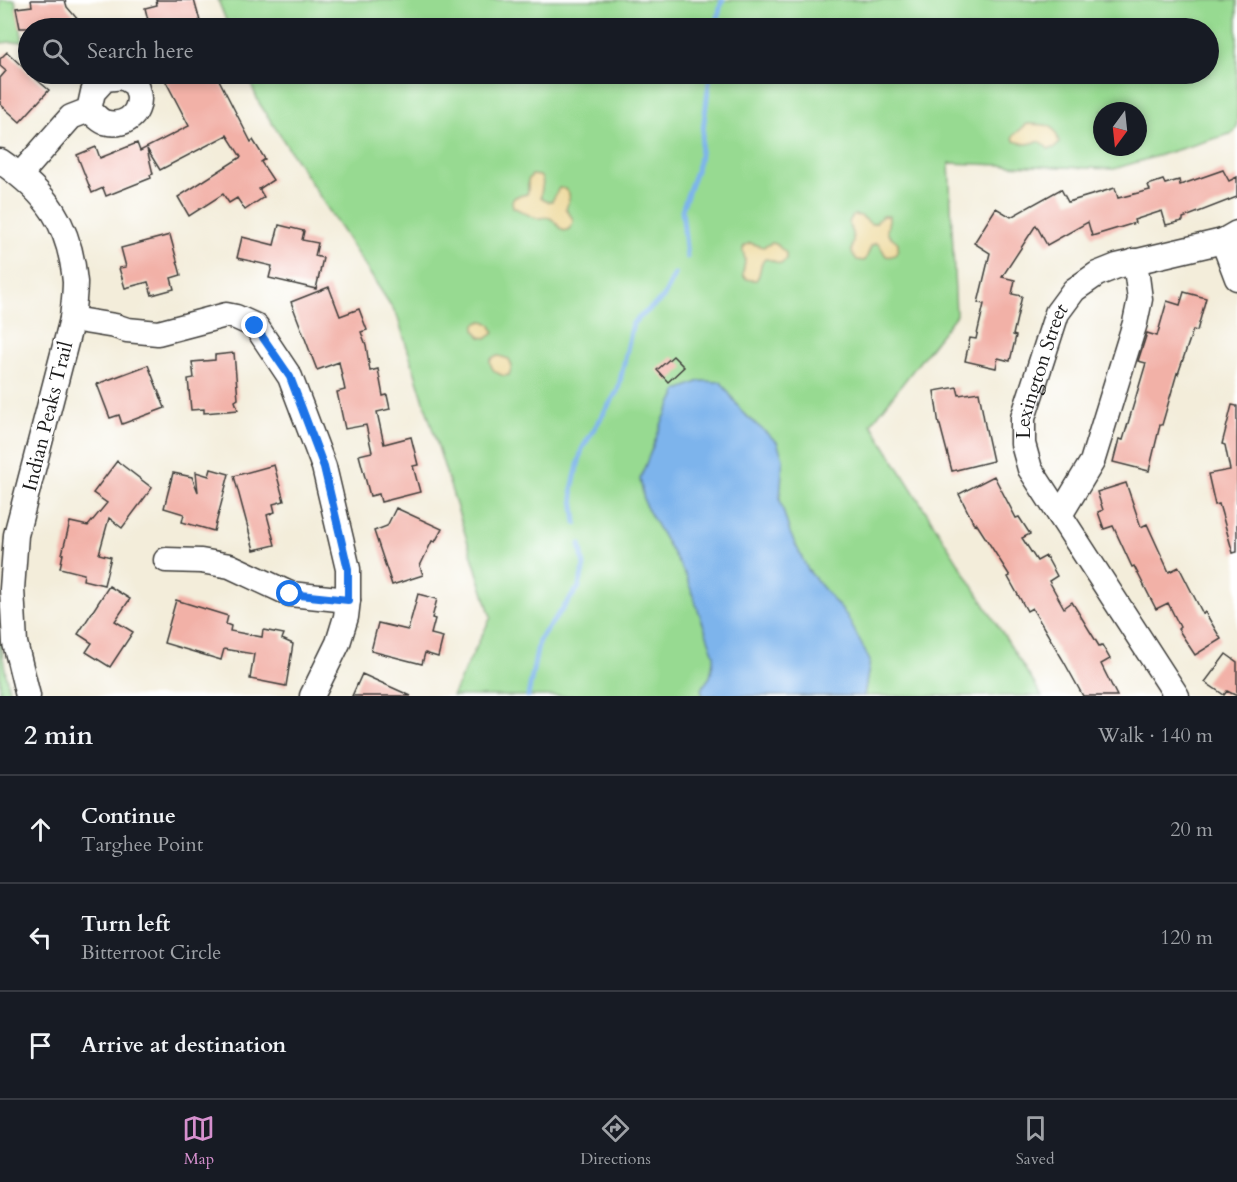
<!DOCTYPE html>
<meta charset="utf-8">
<style>
:root{--surface:#171b24;--page:#242831;--text:#f1f3f6;--muted:#9ea1a6;--line:#363941;--accent:#d690ce}
body{margin:0;font-family:Cardo,serif;background:var(--page);color:var(--text)}
.compass{position:absolute;left:1093px;top:102px;width:54px;height:54px;border-radius:50%;background:var(--surface);box-shadow:0 3px 9px #0003;rotate:195deg}
.stop{position:absolute;width:18px;height:18px;margin:-14px;border:4px solid #1a73e8;border-radius:50%;background:#fff}
.stop.end{background:#1a73e8;border-color:#fff;box-shadow:0 2px 6px #0008}
.list{margin:0;padding:0;list-style:none}
h2{display:flex;justify-content:space-between;align-items:center;height:78px;margin:0;padding:0 24px;font-size:26px}
h2 small{font-size:20px;font-weight:400;color:var(--muted)}
.list li{display:grid;grid-template-columns:39px 1fr auto;gap:18px;align-items:center;box-sizing:border-box;height:108px;padding:0 24px;border-top:2px solid var(--line)}
.list b{display:block;font-size:22px;white-space:nowrap}
.list p{margin:0;font-size:20px;white-space:nowrap;color:var(--muted)}
.list em{font-size:20px;font-style:normal;color:var(--muted)}
.icon{flex:none;width:33px;height:33px;fill:none;stroke:currentColor;stroke-width:2;stroke-linecap:round;stroke-linejoin:round}
.map{position:relative;flex:none;width:1237px;height:696px;overflow:hidden}
.search{position:absolute;background:var(--surface);box-shadow:0 3px 9px #0003;left:18px;right:18px;top:18px;height:66px;display:flex;align-items:center;gap:15px;box-sizing:border-box;padding:0 21px;border-radius:33px;color:var(--muted);font-size:22px}
.sheet{height:402px;background:var(--surface)}
nav{display:flex;justify-content:space-around;align-items:center;box-sizing:border-box;height:84px;border-top:2px solid var(--line);background:var(--surface);font-size:16px;color:var(--muted)}
nav a{display:grid;justify-items:center;gap:3px}
nav .on{color:var(--accent)}
.map>svg:first-child{display:block}
.green{fill:#97da91;stroke:#5a7b56;stroke-width:1.5;fill-rule:evenodd}
.sand{fill:#eeda9e;stroke:#857b5d;stroke-width:1.5}
.water{fill:#7db4ec;stroke:#4c6884;stroke-width:1.5}
.lines{fill:none;stroke-linecap:round;stroke-linejoin:round}
.stream{stroke:#7db4ec;stroke-width:5}
.building{fill:#f2b1a7}
.minor-casing{stroke:#3c3b38;stroke-width:27}
.minor{stroke:#fff;stroke-width:24}
.route{stroke:#1a73e8;stroke-width:8}
.labels{text-anchor:middle;stroke-width:6;stroke-linejoin:round;paint-order:stroke}
.street-label{font-size:20px;fill:#1c1c1c;stroke:#fff}
</style>
<div class="map">
<svg width="1237" height="696" viewBox="0 0 1237 696">
<rect width="100%" height="100%" fill="#fff"/>
<filter id="ink" filterUnits="userSpaceOnUse"><feTurbulence type="fractalNoise" baseFrequency=".0167" numOctaves="2"/><feDisplacementMap in="SourceGraphic" scale="12" xChannelSelector="R" yChannelSelector="G"/><feConvolveMatrix kernelMatrix="1 2 1 2 8 2 1 2 1" color-interpolation-filters="sRGB"/></filter>
<filter id="wash" filterUnits="userSpaceOnUse"><feTurbulence type="fractalNoise" baseFrequency=".008" numOctaves="4" result="noise"/><feDisplacementMap in="SourceGraphic" scale="24" xChannelSelector="R" yChannelSelector="G"/><feGaussianBlur stdDeviation="1.35" result="paint"/><feColorMatrix in="noise" values="0 0 0 0 0 0 0 0 0 0 0 0 0 0 0 0 0 1.4 0 .05"/><feComposite in="paint" operator="in"/></filter>
<g filter="url(#wash)">
<rect width="100%" height="100%" fill="#f3edda"/>
<path class="green" d="M0 0H15L23 41 0 43Z
M218 0H1237V127L1233 133 1114 169 949 163 956 315 871 424 1042 696H452L491 617 397 315 259 103 247 74H1208V28H229ZM1102 111H1138V147H1102Z
M0 612 2 652 10 696H0Z"/>
<path class="sand" d="M1027 124C1046 126 1054 120 1059 143L1055 148 1048 149C1037 136 1037 144 1025 144 1021 143 1018 142 1014 141L1013 136Z
M532 175 540 176C546 182 540 190 541 198 544 201 548 202 552 201L559 188C574 188 569 200 566 209 570 217 578 219 569 229L564 231C557 227 556 221 550 218 545 216 540 219 535 218 532 217 517 209 513 207L512 201 515 197 527 194 528 191V180Z
M854 215 861 216 871 224 876 223 882 216H889C890 222 885 230 888 234 890 237 896 240 898 243 899 252 896 258 886 256L880 246 876 243 871 246 866 259 864 261 857 260C849 250 852 251 853 240 854 229 843 226 854 215Z
M750 243 763 247 772 243 776 244 786 253V260L781 264C775 263 771 258 765 259 758 265 762 274 756 280 736 281 745 270 745 260 744 251 739 247 750 243Z
M482 321C490 322 492 326 494 333L487 338 480 337 475 330V324Z
M499 356 509 359 512 366 509 375 504 376C496 373 491 370 490 361L493 357Z"/>
<path class="water" d="M700 381 721 382 743 413 777 442 783 458 780 500 790 533 808 570 847 616 870 661 864 696H703L701 689 710 677 714 655 686 576 645 505 640 479 663 420 678 390Z"/>
<g class="lines">
<path class="stream" d="M716 28 721 3 723 0
M687 257 682 210 699 162 710 74
M576 523 572 489 582 449 618 390 633 323 663 298 675 274
M528 696 539 640 579 587 584 566 580 544"/>
</g>
<g id="blocks">
<path class="building" d="M31 0H65L67 7 85 28H20L16 8 32 6Z
M156 0H194L202 28H150L145 8 157 5Z
M7 52 28 72V74H30L49 90 20 122 0 104V78L6 71 0 66V59Z
M162 74H216L251 142 253 140 265 159 261 162 273 180 259 189 264 197 245 210 237 198 229 203 223 194 189 216 178 197 241 157 227 135 160 170 147 149 153 174 150 175 151 178 106 196 103 188 92 193 77 155 96 147 100 158 137 143 140 151 189 126Z
M1223 170 1229 181 1237 177V197L1183 218V221L1166 225 1162 211 1134 220 1135 223 1092 236 1088 222 1047 245 1036 225 1002 277 1015 280 1012 294 1022 296 1013 335 1016 336 1010 361 998 358 996 368 965 361 970 338 976 339 984 304 978 303 990 253 974 243 996 208 1011 217 1061 189 1068 202 1115 188 1118 198 1150 190 1148 185 1163 180 1165 184 1179 180 1180 185Z
M279 225 304 231 302 240 318 243 315 256 323 258 316 289 269 278 272 266 237 258 242 237 274 245Z
M170 235 181 275 171 278 174 289 152 295 148 282 125 288 119 268 126 267 121 248Z
M329 287 340 316 359 309 367 330 361 332 366 345 370 371 378 369 383 396 387 395 390 409 377 412 384 444 411 437 418 465 413 466 420 492 381 502 379 494 370 496 359 455 372 452 366 425 345 429 337 392 345 390 339 362 317 370 291 302Z
M1184 292 1206 298 1197 331 1193 330 1178 374 1177 373 1162 425H1160L1149 471 1113 462 1119 439 1123 440 1146 363 1138 361 1147 333 1157 336 1167 301 1180 305Z
M234 353 238 399 235 401 238 410 204 413V409L191 410 188 379 194 378 192 362 215 360V355Z
M673 356 684 367 668 382 657 370Z
M148 365 165 408 122 424 119 415 110 418 97 384Z
M957 387 959 395 979 392 985 425 993 461 952 471 940 425H939L934 391Z
M1232 405 1237 406V552L1233 553 1219 504 1215 505 1208 474 1230 470 1225 445 1222 444Z
M117 461 152 488 122 528 109 518 99 554 111 557 104 585 83 580 84 574 60 568 63 554H62L70 522 88 526 107 503 93 493Z
M274 465 284 501 273 504 275 512 267 515 275 545 254 550 234 476Z
M211 469 229 474 214 531 182 522 184 514 164 508 173 473 192 477 198 492 196 472 209 476Z
M994 476 1016 518 1019 517 1030 534 1022 538 1037 561 1046 556 1057 576 1049 581 1064 608 1072 602 1099 646 1102 645 1110 659 1101 664 1117 696H1083L1063 660 1032 608 1027 611 1008 577 1010 576 976 523 974 524 959 494Z
M1126 483 1141 527 1147 524 1169 572 1179 567 1203 614 1205 612 1221 639 1195 655 1178 629 1180 627 1168 603 1156 609 1134 566 1132 567 1113 526 1104 529 1098 512 1103 510 1097 492Z
M396 508 442 529 435 542 432 541 420 566 423 575 392 585 374 531 387 526Z
M109 586 130 599 115 621 133 632 110 667 86 652 92 643 78 634Z
M418 594 437 599 432 618 435 619 431 634 443 637 438 657 425 653 422 664 371 651 378 623 408 630Z
M176 600 228 616 226 624 231 626 230 631 262 637 263 630 284 634 282 639 293 644 286 686 250 679 254 654 224 649 221 660 164 643Z
M1226 654 1237 662V696L1227 691 1224 695 1205 682Z
M362 674 411 696H352Z"/>
</g>
</g>
<g filter="url(#ink)">
<use href="#blocks" fill-opacity="0" stroke="#3c3b38" stroke-width="1.5"/>
<g class="lines">
<g class="minor-casing">
<g id="minor">
<path d="M0 161C47 193 70 224 75 282 75 294 73 307 72 319L16 535 12 589 15 643 28 696"/>
<path d="M20 175 71 117 89 110C94 114 99 120 104 122 122 127 138 118 139 99 139 95 137 90 136 85L123 77 105 79 93 92 89 110"/>
<path d="M1223 241 1237 278"/>
<path d="M72 319 115 326 127 330 158 333 226 315 236 317 256 326 290 377 324 467 348 569V600L346 617 338 643 312 696"/>
<path d="M1060 515 1092 462 1135 323 1140 299 1135 261"/>
<path d="M166 560 201 561 230 566 290 594 348 600"/>
<path id="s1" d="M1177 696 1030 469 1023 444V418L1057 313 1074 290 1097 274 1117 266 1223 241 1237 233"/>
</g>
</g>
<use href="#minor" class="minor"/>
</g>
</g>
<g class="lines" filter="url(#ink)">
<path class="route" d="M255 326 290 377 324 467 348 569V600L290 594"/>
</g>
<g class="labels">
<g class="street-label">
<text dy="7" stroke="none"><textPath href="#s1" startOffset="372">Lexington Street</textPath></text>
<text transform="translate(47 416) rotate(-76)" y="7">Indian Peaks Trail</text>
</g>
</g>
</svg>
<svg class="compass" viewBox="-18 -18 36 36"><path d="M0-13l5 13h-10z" fill="#e53935"/><path d="M0 13l5-13h-10z" fill="#9ea1a6"/></svg>
<div class="stop" style="left:290px;top:594px"></div>
<div class="stop end" style="left:255px;top:326px"></div>
<div class="search"><svg class="icon" aria-label="search" viewBox="0 0 24 24"><circle cx="10" cy="10" r="6"/><path d="M15 15l6 6"/></svg>Search here</div>
</div>
<section class="sheet">
<h2>2 min<small>Walk · 140 m</small></h2>
<ul class="list">
<li><svg class="icon" aria-label="ahead" viewBox="0 0 24 24"><path d="M12 20V5M6 11l6-6 6 6"/></svg><div><b>Continue</b><p>Targhee Point</p></div><em>20 m</em></li>
<li><svg class="icon" aria-label="left" viewBox="0 0 24 24"><path d="M17 20v-9H6M10 6l-5 5 5 5"/></svg><div><b>Turn left</b><p>Bitterroot Circle</p></div><em>120 m</em></li>
<li><svg class="icon" aria-label="arrive" viewBox="0 0 24 24"><path d="M6 21V4h12l-3 4 3 4H6"/></svg><div><b>Arrive at destination</b></div></li>
</ul>
</section>
<nav>
<a class="on"><svg class="icon" aria-label="map" viewBox="0 0 24 24"><path d="M3 6l6-2 6 2 6-2v14l-6 2-6-2-6 2zM9 4v14M15 6v14"/></svg>Map</a>
<a><svg class="icon" aria-label="directions" viewBox="0 0 24 24"><path d="M12 3l9 9-9 9-9-9zM9 14v-3h6M13 9l2 2-2 2"/></svg>Directions</a>
<a><svg class="icon" aria-label="saved" viewBox="0 0 24 24"><path d="M7 4h10v16l-5-4-5 4z"/></svg>Saved</a>
</nav>
